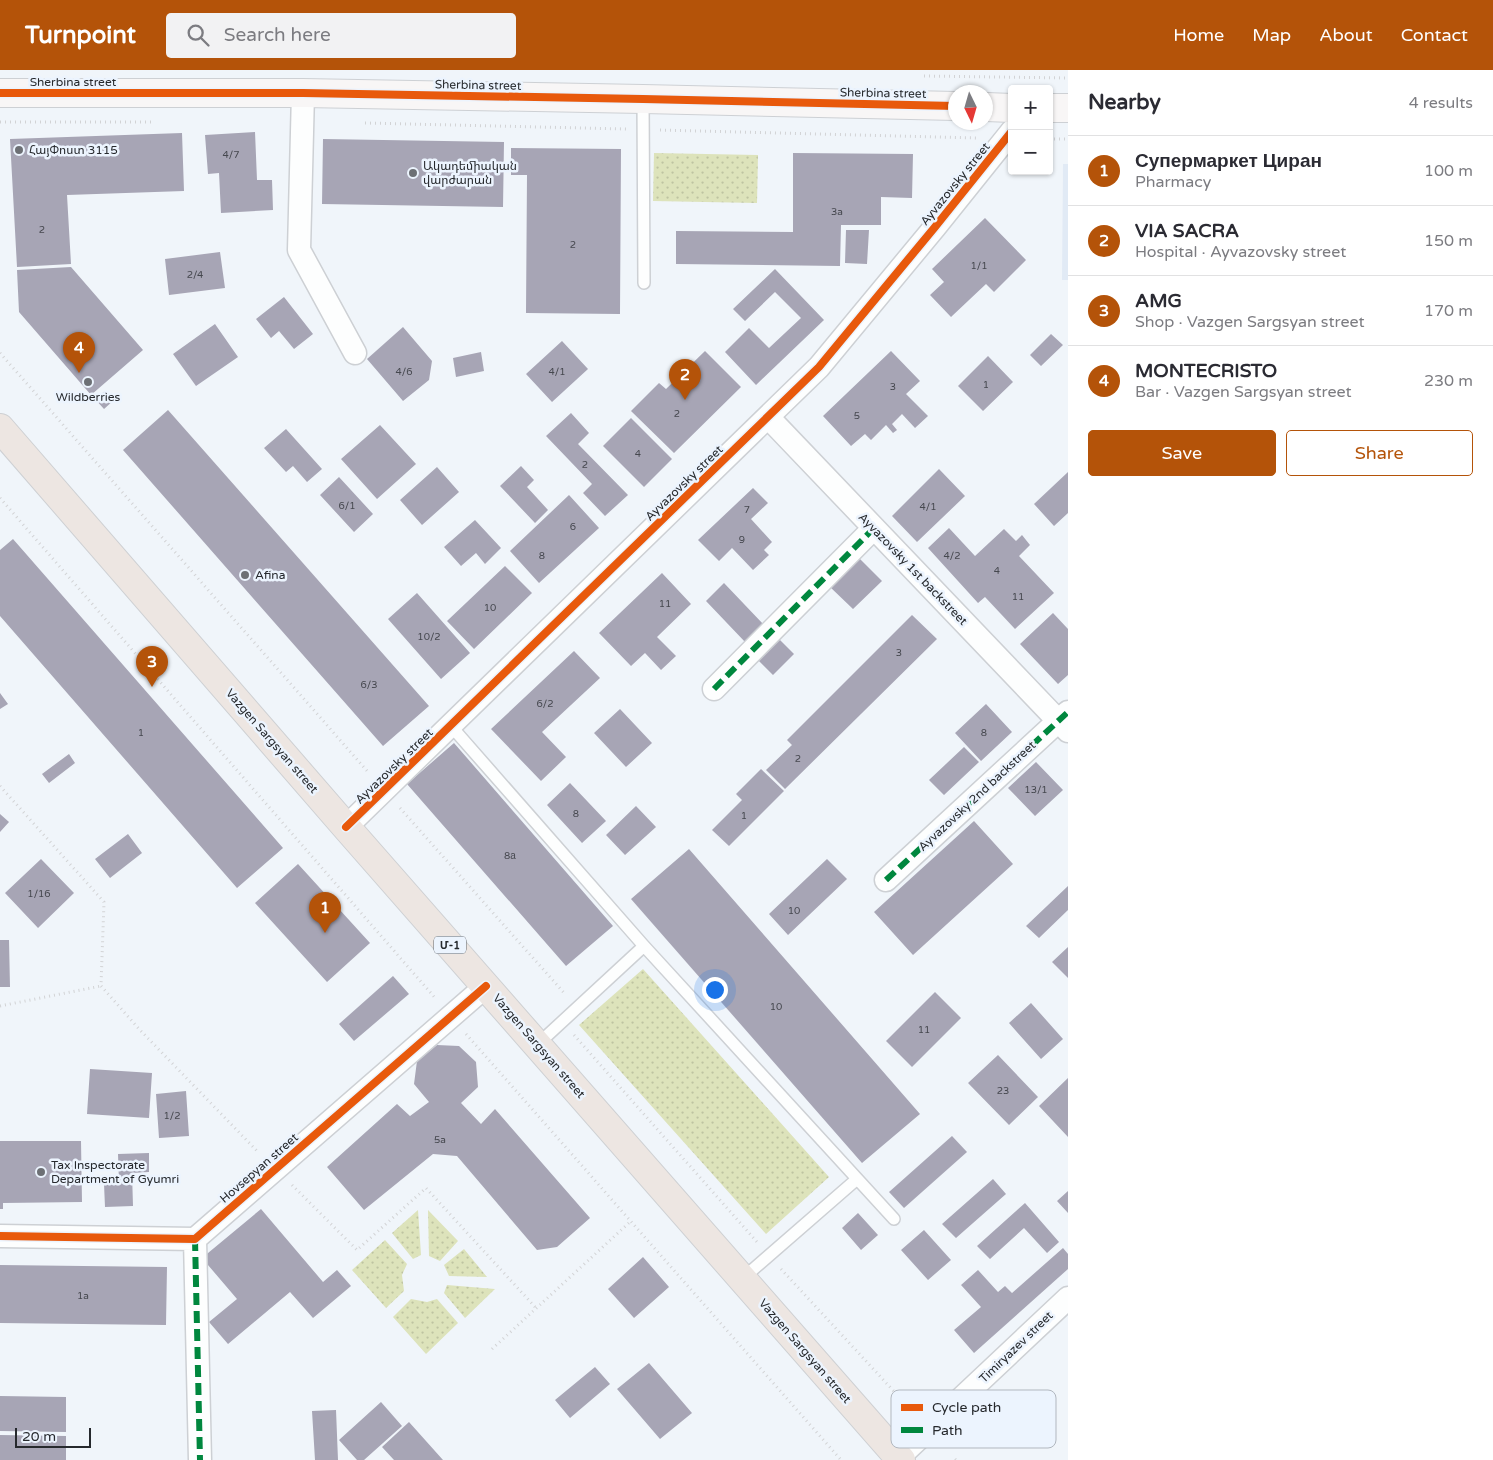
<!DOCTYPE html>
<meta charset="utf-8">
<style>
:root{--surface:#fff;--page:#f2f2f3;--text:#2b2b33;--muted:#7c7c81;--line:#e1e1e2;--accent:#b45309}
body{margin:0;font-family:"Varela Round","Noto Sans Armenian",sans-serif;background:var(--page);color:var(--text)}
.controls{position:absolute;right:15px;top:15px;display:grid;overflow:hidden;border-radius:5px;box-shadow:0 1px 4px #0004}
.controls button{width:45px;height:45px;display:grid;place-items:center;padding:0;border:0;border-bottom:1px solid var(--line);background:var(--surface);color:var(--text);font:25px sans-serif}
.compass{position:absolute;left:948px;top:15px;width:45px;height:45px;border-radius:50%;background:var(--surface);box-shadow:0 1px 4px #0004;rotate:175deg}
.scale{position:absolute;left:15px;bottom:12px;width:76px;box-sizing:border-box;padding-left:5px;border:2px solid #26292d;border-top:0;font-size:14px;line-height:18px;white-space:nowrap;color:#26292d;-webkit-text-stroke:4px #ecf4fe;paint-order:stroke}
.you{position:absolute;left:714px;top:919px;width:18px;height:18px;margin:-12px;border:4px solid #fff;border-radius:50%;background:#1a73e8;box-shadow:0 0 0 8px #1a73e833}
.badge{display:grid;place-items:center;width:32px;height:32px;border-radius:50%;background:var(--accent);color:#fff;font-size:16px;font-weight:700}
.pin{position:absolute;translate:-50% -41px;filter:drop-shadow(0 1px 2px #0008)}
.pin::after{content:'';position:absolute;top:26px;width:18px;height:15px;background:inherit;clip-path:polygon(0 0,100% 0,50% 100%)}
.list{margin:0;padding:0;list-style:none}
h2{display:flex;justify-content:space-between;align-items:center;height:65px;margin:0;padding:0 20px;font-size:21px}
h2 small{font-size:16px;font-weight:400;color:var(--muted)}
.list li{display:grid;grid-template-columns:32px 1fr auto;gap:15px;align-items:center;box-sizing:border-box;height:70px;padding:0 20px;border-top:1px solid var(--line)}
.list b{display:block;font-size:19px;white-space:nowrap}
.list p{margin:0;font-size:16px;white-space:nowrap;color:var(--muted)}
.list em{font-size:16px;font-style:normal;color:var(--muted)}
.actions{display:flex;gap:10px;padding:15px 20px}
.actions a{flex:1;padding:11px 0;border:1px solid var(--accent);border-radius:5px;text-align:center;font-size:18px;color:var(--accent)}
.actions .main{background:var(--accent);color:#fff}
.icon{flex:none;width:28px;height:28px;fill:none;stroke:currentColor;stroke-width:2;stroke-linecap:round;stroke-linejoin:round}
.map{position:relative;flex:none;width:1068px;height:1390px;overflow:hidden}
header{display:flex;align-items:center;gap:30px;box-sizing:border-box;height:70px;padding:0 25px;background:var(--accent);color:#fff}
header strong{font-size:24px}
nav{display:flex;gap:28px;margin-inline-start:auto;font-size:18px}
.search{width:350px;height:45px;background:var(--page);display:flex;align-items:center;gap:12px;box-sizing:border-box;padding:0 18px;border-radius:5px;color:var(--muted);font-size:19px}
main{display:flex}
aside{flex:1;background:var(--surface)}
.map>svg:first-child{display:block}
.built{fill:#e1eaf5}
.green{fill:url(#green-dots)}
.building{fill:#a7a5b5}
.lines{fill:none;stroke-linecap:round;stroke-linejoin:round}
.lane-casing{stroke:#cdd0d4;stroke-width:14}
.street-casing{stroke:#cdd0d4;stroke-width:25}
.secondary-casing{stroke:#cdd0d4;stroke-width:30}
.highway-casing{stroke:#ced0d3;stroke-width:30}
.path{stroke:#d2d3d5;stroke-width:3;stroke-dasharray:1 4;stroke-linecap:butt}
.lane{stroke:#fdfefe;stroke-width:11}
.street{stroke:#fdfefe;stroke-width:22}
.secondary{stroke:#f8f6f6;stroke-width:28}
.highway{stroke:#ede6e2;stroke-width:28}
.quiet{stroke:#00873e;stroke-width:6;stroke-dasharray:12 6;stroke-linecap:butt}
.cycleway-casing{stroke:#ecf4fe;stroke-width:11}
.cycleway{stroke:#e8590c;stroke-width:8}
.poi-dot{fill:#6d7075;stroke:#ecf4fe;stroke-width:2}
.labels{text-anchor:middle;stroke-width:5;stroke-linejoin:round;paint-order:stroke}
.number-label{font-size:10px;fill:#46484f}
.shield{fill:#ecf4fe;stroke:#61666c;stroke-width:1}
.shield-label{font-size:11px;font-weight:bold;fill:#26292d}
.street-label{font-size:12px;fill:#26292d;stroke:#ecf4fe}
.poi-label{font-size:12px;fill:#26292d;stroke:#ecf4fe;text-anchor:start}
.key{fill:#ecf4fe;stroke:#b1b7bf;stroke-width:1}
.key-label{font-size:14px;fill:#26292d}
</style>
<header>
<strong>Turnpoint</strong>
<div class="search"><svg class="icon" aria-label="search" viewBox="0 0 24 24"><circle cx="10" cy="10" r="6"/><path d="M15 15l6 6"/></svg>Search here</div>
<nav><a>Home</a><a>Map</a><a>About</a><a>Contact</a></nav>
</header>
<main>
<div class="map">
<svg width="1068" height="1390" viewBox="0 0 1068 1390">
<defs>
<pattern id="green-dots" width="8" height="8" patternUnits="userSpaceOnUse" patternTransform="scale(1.25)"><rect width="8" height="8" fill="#dde3bb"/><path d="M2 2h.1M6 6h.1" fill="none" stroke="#bec3a1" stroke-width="1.8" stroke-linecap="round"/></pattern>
</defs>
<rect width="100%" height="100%" fill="#f0f5fa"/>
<path class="built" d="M1063 94H1068V210H1062Z"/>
<path class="green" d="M654 83 758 85 757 133 653 131Z
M643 899 829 1107 766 1164 579 955Z
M418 1140 421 1185 413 1189 392 1163Z
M428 1140 458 1171 440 1191 429 1186Z
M385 1170 407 1194 402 1205 404 1221 386 1238 352 1200Z
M464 1179 487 1207 449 1206 444 1195Z
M447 1215 495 1219 465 1248 444 1223Z
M411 1229 427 1232 437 1229 458 1253 426 1284 393 1247Z"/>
<path class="building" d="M255 62 257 110H272L273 140 221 143 219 103 208 104 205 65Z
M182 63 184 121 67 125 71 194 17 197 10 69Z
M323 69 504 72 503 137 322 134Z
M511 78 621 79 620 244 526 243 527 105H511Z
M793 83 913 84 912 128 881 127V155H841L840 196 676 194V161L793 162Z
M985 148 1026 190 994 222 986 214 951 247 930 225 944 212 932 199Z
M846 160H869L867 194 845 193Z
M220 182 225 218 169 225 165 189Z
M71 197 143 280 91 325 19 242 17 200Z
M775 199 824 250 756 315 725 282 749 258 769 278 801 248 775 222 745 251 733 239Z
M284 227 313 264 294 279 279 261 271 268 256 249Z
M215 254 238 287 196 316 173 284Z
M403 257 432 291 429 310 403 331 367 289Z
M1051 264 1063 275 1041 296 1030 285Z
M562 271 588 299 552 332 526 304Z
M705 281 741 317 674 383 631 341 659 313 666 319Z
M891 281 920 311 906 324 928 346 915 358 902 344 892 354 897 360 893 363 886 355 871 370 865 364 851 376 823 346Z
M481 282 484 301 456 307 453 288Z
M988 286 1013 312 983 341 958 316Z
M105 321 114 330 104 339 95 329Z
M168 340 429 636 383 676 123 380Z
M571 343 589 363 578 374 628 425 605 446 583 423 592 414 546 366Z
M631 348 672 389 644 417 603 376Z
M380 355 416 394 377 429 341 389Z
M286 359 322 399 307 412 293 396 286 402 264 378Z
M521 396 534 410 527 417 548 440 535 453 500 416Z
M437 397 459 422 422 455 400 430Z
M939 399 965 426 917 472 892 446Z
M1068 402V443L1054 456 1034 434Z
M339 407 373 444 354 462 320 425Z
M753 418 768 433 751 449 772 472 764 480 769 485 753 500 732 478 719 491 698 470Z
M569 425 599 458 539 513 510 481Z
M475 450 501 478 485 494 476 483 461 496 444 477Z
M949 458 975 486 1004 459 1016 471 1022 465 1030 475 1019 486 1054 523 1015 559 985 527 978 533 928 478Z
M13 469 283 778 237 818 0 546V480Z
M859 488 882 511 853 539 829 516Z
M505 496 532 523 474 579 447 551Z
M662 503 691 534 657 567 676 586 661 600 645 583 631 596 599 563Z
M724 513 764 555 746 573 706 531Z
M417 523 470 583 441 609 388 549Z
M1053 543 1068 559V605L1058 614 1020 574Z
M912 545 937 569 785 719 766 700 792 675 787 670Z
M776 566 794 584 773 605 755 587Z
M574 581 600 608 542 662 566 687 541 711 491 659Z
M0 623 8 634 0 639Z
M986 634 1012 662 981 691 955 663Z
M620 639 652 673 626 697 594 663Z
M454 673 613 856 566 896 407 714Z
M964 677 979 692 944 725 929 710Z
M69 684 75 693 49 713 42 704Z
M1036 692 1063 720 1035 746 1008 718Z
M761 699 784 721 729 776 712 760 742 730 736 724Z
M570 713 606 751 582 773 547 735Z
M636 736 656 757 625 785 606 765Z
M0 744 9 752 0 762Z
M974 751 1013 794 913 885 874 842Z
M128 764 142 783 110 808 95 789Z
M689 779 920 1044 862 1093 631 829Z
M41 789 74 823 38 858 5 823Z
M827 789 847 809 788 865 769 844Z
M298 794 370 873 327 912 255 833Z
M1068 816V840L1039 868 1026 856Z
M0 870H9L10 917H0Z
M1068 877V908L1052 892Z
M393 906 409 924 354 971 339 954Z
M935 922 961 948 912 997 886 971Z
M1031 933 1063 969 1041 989 1009 953Z
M437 975 459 976 476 992 478 1017 461 1033 481 1054 495 1039 590 1148 557 1177 537 1180 457 1086 433 1084 364 1140 327 1097 397 1034 410 1046 429 1032 414 1014 417 991Z
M998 985 1038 1027 1009 1055 968 1013Z
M90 999 152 1003 149 1048 87 1044Z
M1068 1008V1067L1039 1036Z
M186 1021 189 1066 159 1068 156 1024Z
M952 1066 967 1082 904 1138 889 1122Z
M0 1071H81L82 1132 3 1133V1139H0Z
M149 1083V1102L132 1103 133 1136 105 1137 104 1114H119L118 1084Z
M993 1109 1006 1124 956 1168 942 1154Z
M1068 1121V1143L1057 1131Z
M1025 1133 1059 1172 1047 1183 1024 1158 990 1189 977 1176Z
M261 1139 323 1212 337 1200 351 1216 313 1248 290 1222 228 1274 209 1252 237 1229 202 1188Z
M858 1143 878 1165 861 1180 842 1158Z
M924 1160 951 1190 928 1210 901 1180Z
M1063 1178 1068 1184V1199L974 1283 954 1260 981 1237 961 1215 978 1200 998 1222 1005 1216 1012 1223Z
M643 1187 669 1217 634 1248 608 1219Z
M0 1195 167 1197 166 1255 0 1253Z
M649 1293 692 1343 660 1369 617 1319Z
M595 1297 610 1314 570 1348 555 1330Z
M0 1326 66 1327V1362L0 1361Z
M381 1332 402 1356 364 1390H357L339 1370Z
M336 1340 338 1390H315L312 1341Z
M409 1352 443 1390H394L382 1377Z
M0 1365 66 1366V1390H0Z"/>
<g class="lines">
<g class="lane-casing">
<path id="lane" d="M643 29 644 213
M451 656 644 876 894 1149
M538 974 644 876
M742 1209 857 1109"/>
</g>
<g class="street-casing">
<path id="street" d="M303 23 299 180 355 283
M768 347 1068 661
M714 619 874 458
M346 757 819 297 935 157 1012 61
M886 810 1068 642
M0 1166 195 1169 486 916
M195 1169 200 1390
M899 1387 1068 1228"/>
</g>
<g class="secondary-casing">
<path id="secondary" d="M0 23H303L643 29 956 36
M986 37 1012 38
M1049 38H1068"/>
</g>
<g class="highway-casing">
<path id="highway" d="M0 358 346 757 901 1390"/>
</g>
<path class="path" d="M924 6 1068 8
M0 52H151
M365 53 626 59
M660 60 976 68
M1049 69H1068
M0 283 369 703
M0 428 436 929
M0 716 104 832 101 916 139 959 259 1083
M400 738 565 924
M0 936 101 916
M466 964 841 1390
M574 965 757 1172
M292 1115 357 1180 426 1118 536 1238
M781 1199 901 1329
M492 1279 631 1151
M955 1389 956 1390"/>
<use href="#lane" class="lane"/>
<use href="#street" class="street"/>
<use href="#secondary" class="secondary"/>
<use href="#highway" class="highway"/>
<path class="quiet" d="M714 619 874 458
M886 810 1068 642
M195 1169 200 1390"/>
<g class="cycleway-casing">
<path id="cycleway" d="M0 23H303L643 29 956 36
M346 757 819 297 935 157 1012 61
M0 1166 195 1169 486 916"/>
</g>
<use href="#cycleway" class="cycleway"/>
</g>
<g class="poi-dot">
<circle cx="19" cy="80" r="5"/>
<circle cx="413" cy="103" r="5"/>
<circle cx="88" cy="312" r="5"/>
<circle cx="245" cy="505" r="5"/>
<circle cx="41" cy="1102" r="5"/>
</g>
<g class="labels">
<g class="number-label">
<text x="231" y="88">4/7</text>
<text x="837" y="145">3a</text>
<text x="42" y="163">2</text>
<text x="573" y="178">2</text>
<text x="979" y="199">1/1</text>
<text x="195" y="208">2/4</text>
<text x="404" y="305">4/6</text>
<text x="557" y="305">4/1</text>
<text x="986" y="318">1</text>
<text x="893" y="320">3</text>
<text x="677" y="347">2</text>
<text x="857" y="349">5</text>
<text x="638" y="387">4</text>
<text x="585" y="398">2</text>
<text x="347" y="439">6/1</text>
<text x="928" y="440">4/1</text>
<text x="747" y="443">7</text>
<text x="573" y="460">6</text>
<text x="742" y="473">9</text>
<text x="542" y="489">8</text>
<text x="952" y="489">4/2</text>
<text x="997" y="504">4</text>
<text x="1018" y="530">11</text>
<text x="665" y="537">11</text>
<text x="490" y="541">10</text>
<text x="429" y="570">10/2</text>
<text x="899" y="586">3</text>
<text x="369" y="618">6/3</text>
<text x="545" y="637">6/2</text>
<text x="141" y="666">1</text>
<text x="984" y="666">8</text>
<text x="798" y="692">2</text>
<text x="1036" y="723">13/1</text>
<text x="576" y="747">8</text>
<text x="744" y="749">1</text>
<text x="510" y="789">8а</text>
<text x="39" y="827">1/16</text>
<text x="794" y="844">10</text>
<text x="776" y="940">10</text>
<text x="924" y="963">11</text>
<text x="1003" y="1024">23</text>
<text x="172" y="1049">1/2</text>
<text x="440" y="1073">5a</text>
<text x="83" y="1229">1a</text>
</g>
<rect class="shield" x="434" y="866.5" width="32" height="17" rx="4"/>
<g class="shield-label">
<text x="450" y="879">Մ-1</text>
</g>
<g class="street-label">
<text x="73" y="16">Sherbina street</text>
<text transform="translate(478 15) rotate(1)" y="4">Sherbina street</text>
<text transform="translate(883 23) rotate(1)" y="4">Sherbina street</text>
<text transform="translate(955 114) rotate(-51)" y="4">Ayvazovsky street</text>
<text transform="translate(684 413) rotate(-44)" y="4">Ayvazovsky street</text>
<text transform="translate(913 499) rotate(46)" y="4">Ayvazovsky 1st backstreet</text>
<text transform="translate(272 671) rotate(49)" y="4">Vazgen Sargsyan street</text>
<text transform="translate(394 696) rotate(-44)" y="4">Ayvazovsky street</text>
<text transform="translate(977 726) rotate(-43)" y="4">Ayvazovsky 2nd backstreet</text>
<text transform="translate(539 976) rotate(49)" y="4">Vazgen Sargsyan street</text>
<text transform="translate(259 1098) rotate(-41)" y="4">Hovsepyan street</text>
<text transform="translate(1016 1277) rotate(-44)" y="4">Timiryazev street</text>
<text transform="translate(805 1281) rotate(49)" y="4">Vazgen Sargsyan street</text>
</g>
<g class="poi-label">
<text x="29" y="84">ՀայՓոստ 3115</text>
<text x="423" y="100">Ակադեմիական<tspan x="423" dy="14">վարժարան</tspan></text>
<text x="88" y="331" text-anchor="middle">Wildberries</text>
<text x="255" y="509">Afina</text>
<text x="51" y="1099">Tax Inspectorate<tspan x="51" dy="14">Department of Gyumri</tspan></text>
</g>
</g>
<rect x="891" y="1320" width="165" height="58" rx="8" class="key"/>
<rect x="901" y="1334" width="22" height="7" fill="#e8590c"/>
<rect x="901" y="1357" width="22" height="6" fill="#00873e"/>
<g class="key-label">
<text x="932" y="1342">Cycle path</text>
<text x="932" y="1365">Path</text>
</g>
</svg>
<div class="controls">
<button>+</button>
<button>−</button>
</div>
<svg class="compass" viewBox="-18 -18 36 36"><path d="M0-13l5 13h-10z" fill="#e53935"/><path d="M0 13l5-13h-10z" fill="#7c7c81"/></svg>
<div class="scale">20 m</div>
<div class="you"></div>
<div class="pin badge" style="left:325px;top:863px">1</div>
<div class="pin badge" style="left:685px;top:330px">2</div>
<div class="pin badge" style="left:152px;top:617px">3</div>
<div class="pin badge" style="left:79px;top:303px">4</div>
</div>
<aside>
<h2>Nearby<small>4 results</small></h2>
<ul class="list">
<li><span class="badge">1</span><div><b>Супермаркет Циран</b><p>Pharmacy</p></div><em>100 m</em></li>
<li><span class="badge">2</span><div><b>VIA SACRA</b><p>Hospital · Ayvazovsky street</p></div><em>150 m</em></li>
<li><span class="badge">3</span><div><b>AMG</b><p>Shop · Vazgen Sargsyan street</p></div><em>170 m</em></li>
<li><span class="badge">4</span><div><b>MONTECRISTO</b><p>Bar · Vazgen Sargsyan street</p></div><em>230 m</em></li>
</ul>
<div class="actions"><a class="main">Save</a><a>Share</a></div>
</aside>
</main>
